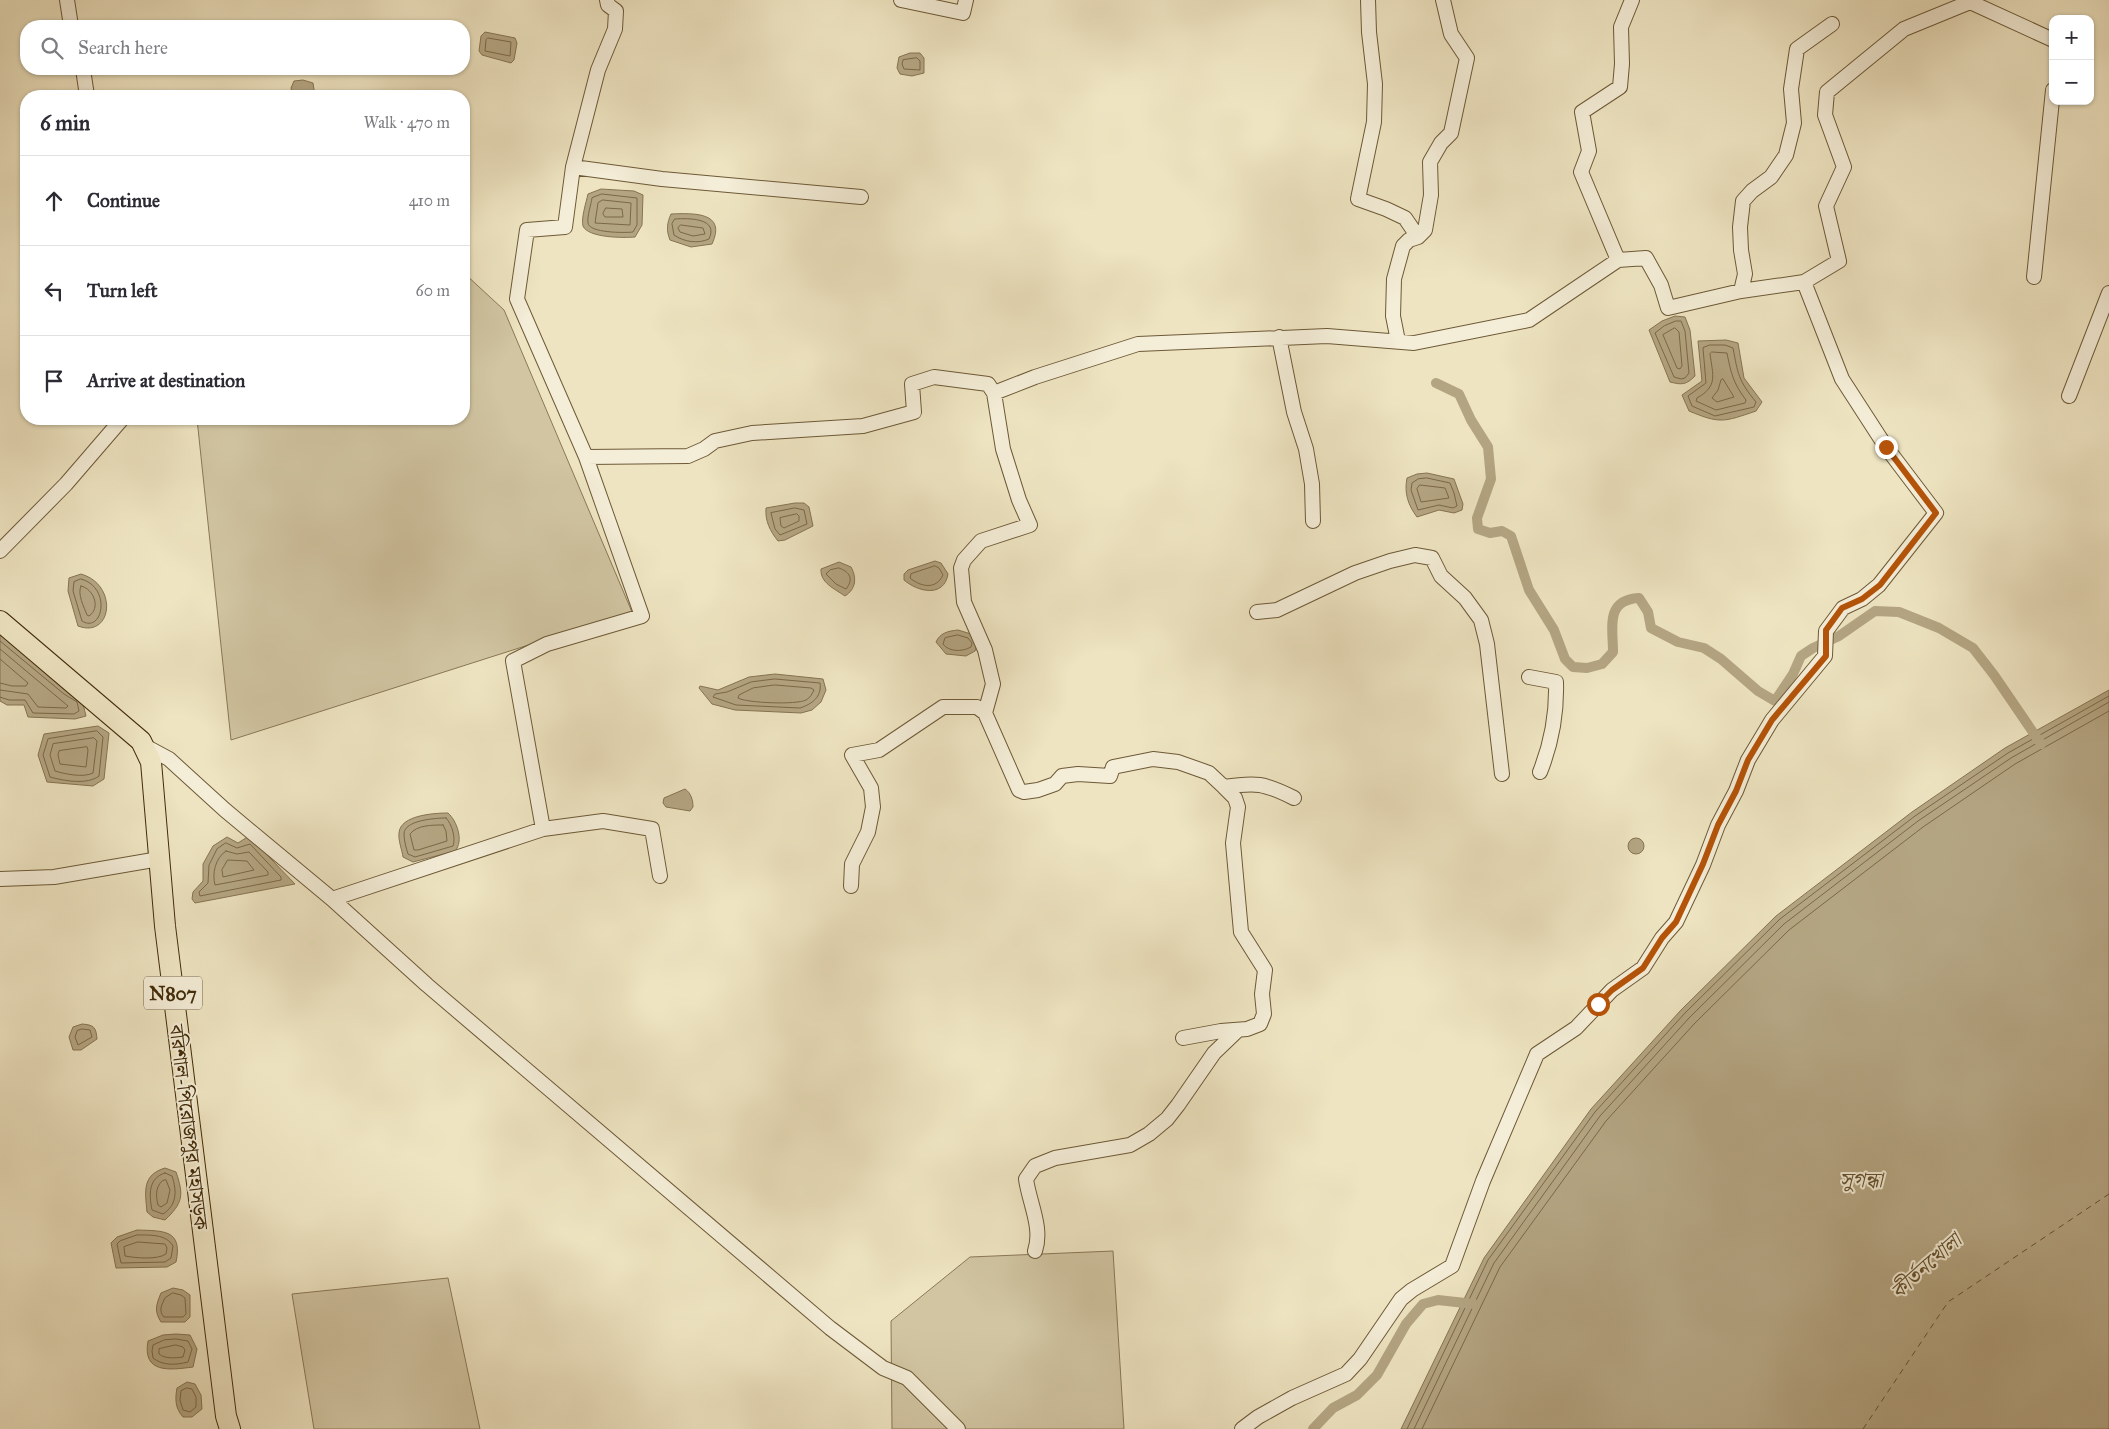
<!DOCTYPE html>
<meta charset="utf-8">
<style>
:root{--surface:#fff;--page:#f2f2f3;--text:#2b2b33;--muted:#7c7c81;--line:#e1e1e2}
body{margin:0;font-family:"IM FELL Great Primer","Noto Serif Bengali",serif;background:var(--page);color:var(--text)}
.controls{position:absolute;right:15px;top:15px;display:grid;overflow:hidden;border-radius:10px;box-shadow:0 1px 4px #0004}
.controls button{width:45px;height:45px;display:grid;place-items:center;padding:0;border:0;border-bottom:1px solid var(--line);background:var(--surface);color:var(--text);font:25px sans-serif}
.stop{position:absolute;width:15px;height:15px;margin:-11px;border:4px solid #b45309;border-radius:50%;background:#fff}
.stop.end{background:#b45309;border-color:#fff;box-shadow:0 1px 5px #0008}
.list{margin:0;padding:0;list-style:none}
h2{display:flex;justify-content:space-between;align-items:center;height:65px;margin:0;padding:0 20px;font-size:21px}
h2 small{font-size:16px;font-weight:400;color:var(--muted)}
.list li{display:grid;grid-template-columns:32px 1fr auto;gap:15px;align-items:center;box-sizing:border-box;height:90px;padding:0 20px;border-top:1px solid var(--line)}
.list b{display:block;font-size:19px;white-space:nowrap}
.list em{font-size:16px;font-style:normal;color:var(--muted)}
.icon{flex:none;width:28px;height:28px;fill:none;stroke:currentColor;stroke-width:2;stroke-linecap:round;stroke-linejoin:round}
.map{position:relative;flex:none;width:2109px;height:1429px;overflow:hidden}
.search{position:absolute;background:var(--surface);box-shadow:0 1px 4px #0004;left:20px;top:20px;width:450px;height:55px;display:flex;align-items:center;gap:12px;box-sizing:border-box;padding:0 18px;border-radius:20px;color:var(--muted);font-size:19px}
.panel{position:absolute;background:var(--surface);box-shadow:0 1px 4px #0004;left:20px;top:90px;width:450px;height:335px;border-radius:20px}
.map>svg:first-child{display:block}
.green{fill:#d1c5a2;stroke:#8a7855}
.water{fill:#b4a582;stroke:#867451}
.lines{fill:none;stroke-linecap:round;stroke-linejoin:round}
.shore{stroke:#7b6845;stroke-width:1}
.canal{stroke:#b4a582;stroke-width:10}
.ferry{stroke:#64502d;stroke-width:1;stroke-dasharray:6 5;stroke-linecap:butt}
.minor-casing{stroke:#6d5936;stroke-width:16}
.highway-casing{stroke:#422b08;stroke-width:22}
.minor{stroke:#f4edd7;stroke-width:14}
.highway{stroke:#eee4c1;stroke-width:20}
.route{stroke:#b45309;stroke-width:6}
.labels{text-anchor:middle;stroke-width:4;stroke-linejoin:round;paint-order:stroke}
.shield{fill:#f4edd7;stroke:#776546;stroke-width:1}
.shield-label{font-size:19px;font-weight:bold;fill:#422b08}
.street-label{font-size:20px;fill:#422b08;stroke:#f4edd7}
.water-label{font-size:21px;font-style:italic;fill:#64502d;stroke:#f4edd7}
</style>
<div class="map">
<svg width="2109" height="1429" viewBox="0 0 2109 1429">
<rect width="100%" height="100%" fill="#eee4c1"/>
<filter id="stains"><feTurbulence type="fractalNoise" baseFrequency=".004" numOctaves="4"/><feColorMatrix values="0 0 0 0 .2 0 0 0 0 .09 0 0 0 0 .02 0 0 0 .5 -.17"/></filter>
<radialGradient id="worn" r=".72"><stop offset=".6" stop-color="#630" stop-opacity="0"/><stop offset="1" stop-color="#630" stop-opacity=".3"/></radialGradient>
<path class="green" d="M464 273 504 310 632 612 231 740 197 419H464Z
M1113 1251 1124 1429H892L891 1321 970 1257Z
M448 1278 480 1429H314L292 1294Z"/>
<path class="water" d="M485 32 515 38 517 43 514 60 511 63 482 55 479 51 481 36Z
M910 53H920L924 58V73L912 76 900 74 897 68 899 57Z
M303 80 313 83 315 96H293L291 88 294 81Z
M601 189 634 191 643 195 642 225 635 237C624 238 588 238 583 226 581 218 586 203 588 194Z
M671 214C694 213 727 212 712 244L691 247 670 240C666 230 667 223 671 214Z
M1675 316 1685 317 1690 330 1695 376C1686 385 1682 385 1670 382L1649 330 1662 321Z
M1726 340 1738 343 1744 378 1762 402 1756 411C1724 422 1720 424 1689 411L1682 395 1702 381 1698 341Z
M1427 473 1454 479 1463 504 1462 510 1454 513 1439 510 1417 517C1408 505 1404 493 1407 478L1417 474Z
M795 503H804L809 507 813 526 785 540 778 541C770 531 765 521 766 508Z
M935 561 941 563 948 574C944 598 918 592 904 580V574L908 570Z
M839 562 851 567C857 578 856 589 845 596 835 589 820 583 821 569Z
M81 574C119 585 112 639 78 626L68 591 69 578Z
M958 630 971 634 977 646 975 651 966 656 946 654 936 642C940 633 948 631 958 630Z
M0 635 67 690 82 700 86 716 75 719 28 717 24 705H7L0 701Z
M775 674 823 679 826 690 821 702 812 710 801 713 735 710 712 704 699 688 700 686 718 690 749 677Z
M2109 690V1429H1401L1484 1258 1591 1109 1681 1010 1776 916 1912 812 2005 748Z
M98 726 109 733 104 779 93 786 47 782 38 755 44 734Z
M685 789C691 793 693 800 693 807L690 811 666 807 663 803 664 798Z
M448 813C457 821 464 841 455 851L413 862 403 857C402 850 398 840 399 833 400 815 435 813 448 813Z
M249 836 295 884 195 903 192 899 193 892 203 881V864L213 846 227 837 238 843Z
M1628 846a8 8 0 1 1 16 0a8 8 0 1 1-16 0Z
M82 1024C94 1025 96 1027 97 1039L81 1050H73L69 1037 73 1027Z
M165 1168 176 1172C184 1195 183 1203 165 1220L153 1217 147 1212C145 1191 142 1175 165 1168Z
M137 1230C163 1231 183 1229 176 1262L167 1267 116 1268 111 1243 117 1237Z
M173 1288 183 1290 190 1295V1317L185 1322H161C154 1311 156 1305 161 1293Z
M176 1334 190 1335 197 1349 193 1367C170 1370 142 1374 148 1341L163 1335Z
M187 1382 195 1384 201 1395 202 1409 192 1417H183C175 1408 175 1399 177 1388Z"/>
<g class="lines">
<path class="shore" d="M488 38 511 42 510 56 485 51 486 40Z
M917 58 920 61V70L904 69 902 64 903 60Z
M602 194 637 198V225L633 232C625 233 589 233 588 223 587 216 591 205 592 198Z
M603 200 631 203 630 225 595 223 598 203Z
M606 208 622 209 623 217H605L603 214Z
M675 219C689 218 719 218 709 239 698 244 684 242 674 235L672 224Z
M681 225 703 228 705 234 693 236 680 232 678 228Z
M1676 321H1681L1685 331 1689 373 1685 378 1681 379 1674 377 1655 333 1664 326Z
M1675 328 1679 332 1682 366 1680 369 1677 368 1663 335Z
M1710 345H1725L1733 348C1738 374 1738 380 1756 402L1754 407 1715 416 1692 406 1688 396 1706 383 1703 348Z
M1712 352 1727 353C1731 373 1733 383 1746 400L1745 403 1716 410 1696 401 1697 398C1718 386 1713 376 1710 354Z
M1723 379 1734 397 1717 402 1712 398 1718 390 1721 380Z
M1427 478 1450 483 1454 493 1457 506 1453 508 1439 505 1418 510 1411 490 1412 483 1418 479Z
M1420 485 1445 488 1449 498 1421 502 1417 489Z
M795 508 804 510 807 524 780 535 775 529 771 513Z
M797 514 799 516V521L784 528 781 526 780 518Z
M935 566 939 568 943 575C936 590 921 587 910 578L911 574Z
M839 568C850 572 854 579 846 589L836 584 826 574 830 570Z
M81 579C112 587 103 634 82 621L73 591 74 582Z
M81 586C94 589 101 608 89 616L87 615C84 607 77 594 81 586Z
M958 635 968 638 972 643 971 647C962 652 949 652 943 644L945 638Z
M0 641 64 694 77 702 79 711 74 714 33 713 25 700H9L0 697
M0 649 68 706 66 708 38 707 28 694 0 690
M0 659 28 683 26 686H12L0 683
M775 679 820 683C822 697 812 704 800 708L736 705 713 697 715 694 727 692 751 682Z
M775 685 811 688 814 690C812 694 810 698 806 700 796 705 747 703 738 698L739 695 753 688Z
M97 731 103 737 99 776C87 785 65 781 50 777L43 755 48 739Z
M94 738 97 741 93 773C83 778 65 774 55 771L50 755 53 744Z
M87 747 88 750 86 767 60 764 58 755 59 751Z
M446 818C452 824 456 838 453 846L415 857 408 854C406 848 404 840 404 834 404 820 436 818 446 818Z
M443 825 446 831 447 841 418 850H414L410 834C417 825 432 825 443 825Z
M226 843 237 848 250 844 281 877V880L200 896 199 892 208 883 209 865 217 849Z
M226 851 237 854 249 852 268 872V875L215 885C212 874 215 858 226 851Z
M228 860 247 861 254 870 223 877 222 870Z
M82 1029 90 1030 92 1037 78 1045 75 1037 77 1031Z
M165 1173 172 1176C177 1191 177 1205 163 1214L152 1210C149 1195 148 1178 165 1173Z
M166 1180 170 1190 167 1203 161 1207 158 1205C156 1196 155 1188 162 1181Z
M137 1235C150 1235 166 1234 173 1246L171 1258 165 1262 121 1263 117 1244 120 1241Z
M138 1242 165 1244 167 1248 166 1254C157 1260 136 1258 125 1256L124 1247Z
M173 1293 181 1295 185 1298 186 1314 183 1317H164C158 1311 162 1304 165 1298Z
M176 1339 188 1341 192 1349 188 1362C176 1365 163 1366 153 1358L152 1351 153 1345 164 1340Z
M176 1345 183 1347 185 1350 183 1357C175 1358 165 1359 159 1354V1349Z
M187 1388 192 1389 196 1397V1407L190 1412 183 1410 180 1400 181 1391Z
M1407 1429 1488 1260 1595 1112 1685 1013 1780 919 1915 816 2008 753 2109 696
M1414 1429 1494 1263 1600 1116 1689 1018 1784 924 1918 821 2011 758 2109 702
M1422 1429 1500 1267 1606 1121 1695 1023 1789 930 1923 827 2015 764 2109 711"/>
<path class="canal" d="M1436 383 1459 394 1471 420 1488 447 1491 479 1477 518 1478 529 1490 533 1502 531 1511 536 1529 590 1554 630 1565 659 1573 667 1587 668 1602 664 1613 652C1613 627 1605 600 1639 598L1648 612 1651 628 1678 642 1704 648 1721 659 1758 691 1775 701 1793 674 1801 656 1813 648 1839 636 1875 611 1899 612 1939 628 1973 648 1994 675 2041 744
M1313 1429 1333 1408 1357 1395 1377 1375 1406 1324 1423 1304 1438 1300 1474 1304"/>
<path class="ferry" d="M1863 1429 1948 1302 2109 1194"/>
<g class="minor-casing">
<path id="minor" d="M67 0 71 26
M901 0 963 13 966 0
M1368 0 1369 32 1375 84 1374 122 1358 199 1386 209 1405 218 1418 237
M83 69 87 96
M573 167 598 70 615 29 616 11 608 5 607 0
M1618 260 1646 258 1661 285 1668 308 1741 291 1804 282
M2034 277 2053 90
M1741 291 1745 274 1741 250 1740 227 1743 201 1752 191 1771 177 1786 155 1794 123 1791 89 1797 49 1832 24
M1279 337 1294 412 1306 449 1312 484 1313 521
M1398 341 1393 316 1394 279 1403 246 1409 240 1418 237 1425 230 1431 195 1430 162 1441 143 1451 133 1467 58 1451 34 1443 0
M2069 396 2109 293
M586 457 517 299 527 230 565 227 573 167 662 179 861 197
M0 551 66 484 122 419
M1257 612 1277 610 1355 573 1390 561 1415 555 1432 558 1441 576 1465 598 1481 620 1487 644 1502 774
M1529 677 1556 682C1557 714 1552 742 1540 772
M985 713 993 684 985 650 964 602 961 568 964 560 981 541 1030 525 1019 500 1003 449 994 393 1035 377 1138 344 1327 336 1414 343 1529 320 1618 260 1581 172 1589 151 1582 112 1620 87 1622 64 1621 27 1632 0
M143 745 169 759 225 810 332 899 427 985 830 1328 883 1368 907 1378 958 1429
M543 829 513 661 547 644 642 616 586 457 688 456 704 449 715 441 752 433 863 426 914 412 912 384 934 377 988 384 994 393
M0 879 54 877 159 859
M851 886 852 864 868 832 873 807 871 788 852 755 879 750 943 707H977L985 713 1019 790 1024 792 1038 790 1055 784 1062 776 1078 774 1110 776 1113 767 1153 759 1178 762 1209 773 1224 787C1256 782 1264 783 1294 798
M332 899 543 829 603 821 652 829 660 876
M1183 1038 1221 1031 1247 1029 1260 1024 1264 1014 1262 994 1265 970 1241 932 1233 843 1238 807 1235 798 1224 787
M1035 1251C1043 1228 1029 1202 1026 1179L1035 1166 1055 1158 1130 1145 1149 1134 1167 1119 1178 1105 1214 1053 1238 1030
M1242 1429 1258 1417 1292 1398 1346 1374 1360 1359 1401 1299 1412 1290 1452 1266 1483 1181 1537 1054 1576 1028 1612 990 1643 968 1662 938 1676 922 1703 865 1718 825 1736 791 1748 760 1772 720 1825 656 1826 631 1843 608 1862 599 1879 585 1936 513 1886 447 1842 379 1804 282 1839 261 1826 206 1844 167 1825 115 1827 92 1904 29 1970 2 2053 40"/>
</g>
<g class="highway-casing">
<path id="highway" d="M0 621 141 741 151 762 165 926 226 1416 230 1429"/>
</g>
<use href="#minor" class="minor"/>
<use href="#highway" class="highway"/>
</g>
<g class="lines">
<path class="route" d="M1598 1004 1612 990 1643 968 1662 938 1676 922 1703 864 1718 825 1736 791 1748 760 1772 720 1826 656V630L1842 608 1862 599 1880 585 1936 513 1886 447"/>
</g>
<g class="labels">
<rect class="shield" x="144" y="976.5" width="58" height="33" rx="4"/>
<g class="shield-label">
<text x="173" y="1000">N807</text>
</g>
<g class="street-label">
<text transform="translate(189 1127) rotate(83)" y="7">বরিশাল-পিরোজপুর মহাসড়ক</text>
</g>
<g class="water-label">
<text x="1861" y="1187">সুগন্ধা</text>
<text transform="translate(1926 1266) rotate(-42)" y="7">কীর্তনখোলা</text>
</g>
</g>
<rect width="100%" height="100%" filter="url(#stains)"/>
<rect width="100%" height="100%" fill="url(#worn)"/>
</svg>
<div class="controls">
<button>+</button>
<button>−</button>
</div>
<div class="stop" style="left:1598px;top:1004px"></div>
<div class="stop end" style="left:1886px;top:447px"></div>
<div class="search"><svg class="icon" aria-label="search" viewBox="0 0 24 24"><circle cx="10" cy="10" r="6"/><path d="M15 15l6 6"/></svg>Search here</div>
<section class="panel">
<h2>6 min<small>Walk · 470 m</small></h2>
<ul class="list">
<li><svg class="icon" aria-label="ahead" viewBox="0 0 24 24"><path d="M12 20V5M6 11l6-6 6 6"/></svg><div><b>Continue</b></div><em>410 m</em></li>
<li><svg class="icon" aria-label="left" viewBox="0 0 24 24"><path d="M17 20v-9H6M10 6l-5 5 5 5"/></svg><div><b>Turn left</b></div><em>60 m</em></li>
<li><svg class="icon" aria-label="arrive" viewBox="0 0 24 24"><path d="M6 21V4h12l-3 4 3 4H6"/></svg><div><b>Arrive at destination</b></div></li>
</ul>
</section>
</div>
